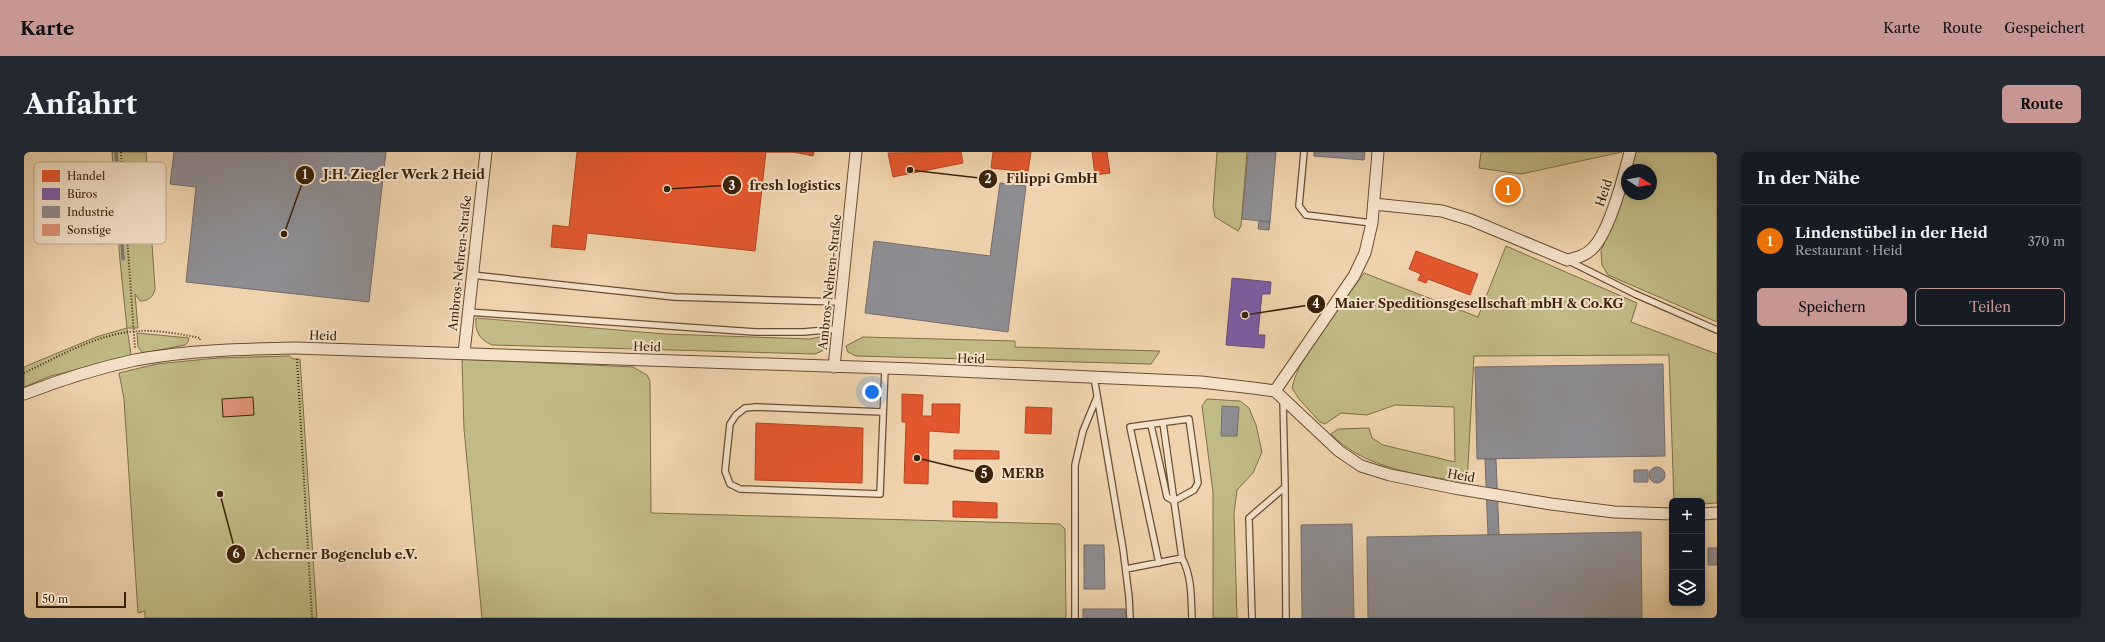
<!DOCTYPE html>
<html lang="de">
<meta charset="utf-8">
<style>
:root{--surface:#171b24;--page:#242831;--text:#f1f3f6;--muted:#9ea1a6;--line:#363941;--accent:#c59692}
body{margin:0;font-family:"Libre Caslon Text",serif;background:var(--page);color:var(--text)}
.controls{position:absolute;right:12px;bottom:12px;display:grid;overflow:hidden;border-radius:6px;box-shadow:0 2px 10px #0003}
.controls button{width:36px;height:36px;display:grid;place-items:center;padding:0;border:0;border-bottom:1px solid var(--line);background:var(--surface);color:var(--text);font:20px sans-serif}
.compass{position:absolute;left:1597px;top:12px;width:36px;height:36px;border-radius:50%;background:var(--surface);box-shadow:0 2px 10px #0003;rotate:101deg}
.scale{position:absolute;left:12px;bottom:10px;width:90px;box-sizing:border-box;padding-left:4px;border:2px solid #3b2309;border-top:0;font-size:11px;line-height:14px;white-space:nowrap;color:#3b2309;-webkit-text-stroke:3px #f5e2ca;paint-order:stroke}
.you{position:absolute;left:848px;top:240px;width:14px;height:14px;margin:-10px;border:3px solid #fff;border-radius:50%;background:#1a73e8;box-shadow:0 0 0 6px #1a73e833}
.badge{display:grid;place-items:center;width:26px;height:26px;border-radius:50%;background:var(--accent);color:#fff;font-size:13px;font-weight:700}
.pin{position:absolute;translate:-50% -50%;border:2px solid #fff;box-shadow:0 1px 4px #0006}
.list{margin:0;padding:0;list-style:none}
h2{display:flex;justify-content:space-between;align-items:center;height:52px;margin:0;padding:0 16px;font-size:17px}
h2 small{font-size:13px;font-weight:400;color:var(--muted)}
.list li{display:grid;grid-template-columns:26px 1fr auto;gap:12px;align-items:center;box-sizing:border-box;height:72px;padding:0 16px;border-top:1px solid var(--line)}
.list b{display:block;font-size:15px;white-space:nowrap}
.list p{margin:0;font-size:13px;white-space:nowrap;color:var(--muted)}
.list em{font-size:13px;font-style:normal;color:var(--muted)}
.actions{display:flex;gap:8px;padding:12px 16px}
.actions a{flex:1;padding:9px 0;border:1px solid var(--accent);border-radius:6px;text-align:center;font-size:14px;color:var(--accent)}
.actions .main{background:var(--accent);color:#111}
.icon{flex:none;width:22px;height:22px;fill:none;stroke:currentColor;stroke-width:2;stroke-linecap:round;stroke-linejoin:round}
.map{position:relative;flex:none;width:1693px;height:466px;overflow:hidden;border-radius:6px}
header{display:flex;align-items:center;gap:24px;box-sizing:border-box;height:56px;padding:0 20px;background:var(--accent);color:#111}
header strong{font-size:19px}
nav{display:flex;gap:22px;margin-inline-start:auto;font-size:14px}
.intro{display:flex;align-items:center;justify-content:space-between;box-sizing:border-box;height:96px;padding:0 24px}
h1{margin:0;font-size:28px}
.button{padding:10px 18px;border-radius:6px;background:var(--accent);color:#111;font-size:14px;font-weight:700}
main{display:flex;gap:24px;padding:0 24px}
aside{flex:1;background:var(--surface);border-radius:6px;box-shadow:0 2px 10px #0003}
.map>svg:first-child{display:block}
.green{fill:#c0bb86;stroke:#7e6f48}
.shops{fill:#e4572e;stroke:#b14723}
.offices{fill:#7b5ea7;stroke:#684c78}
.industry{fill:#8d8d92;stroke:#746d69}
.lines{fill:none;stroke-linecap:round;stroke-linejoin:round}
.stream{stroke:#777b70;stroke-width:3.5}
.building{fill:#df9479;stroke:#3b2309}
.service-casing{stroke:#684f32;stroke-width:8}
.minor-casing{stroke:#684f32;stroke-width:13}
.path{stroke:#3b2309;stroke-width:2;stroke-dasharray:1 2;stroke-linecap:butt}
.service{stroke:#f5e2ca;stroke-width:5.5}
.minor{stroke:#f5e2ca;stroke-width:11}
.labels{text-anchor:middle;stroke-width:4;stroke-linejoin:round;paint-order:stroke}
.street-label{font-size:12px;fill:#3b2309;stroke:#f5e2ca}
.key{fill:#f5e2ca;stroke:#bda990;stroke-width:1}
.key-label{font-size:11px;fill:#3b2309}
.leader{fill:none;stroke:#3b2309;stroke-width:1.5}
.callout-dot{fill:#3b2309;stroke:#f5e2ca;stroke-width:1.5}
.mark-label{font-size:12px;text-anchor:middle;font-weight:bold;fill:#fff}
.callout-label{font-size:13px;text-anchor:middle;font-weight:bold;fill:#3b2309;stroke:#f5e2ca;stroke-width:4;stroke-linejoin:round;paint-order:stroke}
</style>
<header>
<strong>Karte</strong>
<nav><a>Karte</a><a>Route</a><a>Gespeichert</a></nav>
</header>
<div class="intro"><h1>Anfahrt</h1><a class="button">Route</a></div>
<main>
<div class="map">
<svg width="1693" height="466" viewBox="0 0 1693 466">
<rect width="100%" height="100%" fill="#f0d3ad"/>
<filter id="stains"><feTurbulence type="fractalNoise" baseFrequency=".005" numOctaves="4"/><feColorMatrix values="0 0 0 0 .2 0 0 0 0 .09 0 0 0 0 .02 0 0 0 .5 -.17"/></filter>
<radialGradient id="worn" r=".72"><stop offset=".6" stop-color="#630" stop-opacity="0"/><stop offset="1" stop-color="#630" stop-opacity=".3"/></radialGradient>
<path class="green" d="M88 0H122L131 137C129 145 125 149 116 149L111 142 114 176H103L107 202 103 205 27 224 0 235V215L72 185 103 176 96 109Z
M1193 0H1223L1217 74 1214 79 1191 65 1189 55Z
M1457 0H1598L1497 22 1455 16Z
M1612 0H1693V170L1584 123 1578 113 1577 99 1592 64 1603 29V42H1627V18H1606Z
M1482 94 1613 151 1607 170 1693 202V351L1678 352V349H1650L1645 203 1450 204 1443 331C1395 322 1342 318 1307 282L1314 277 1345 276 1348 286 1359 293 1431 310 1430 255 1371 253 1343 263 1317 261 1301 272 1296 270 1275 247 1268 236C1276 200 1318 152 1340 121L1454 165Z
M452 166 641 182 786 187 804 183 798 199 791 202 468 193C455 187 451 180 452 166Z
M113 181 165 186 164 190 161 193 119 201 114 195Z
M839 185 991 189V195L1136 199 1127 212 832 204 824 200 822 194Z
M265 204 269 207H276L293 466H121V459L114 461 100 247 95 221 133 212 193 206Z
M438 207 609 215 623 223 626 229 627 361 1036 372 1041 377 1042 466H458L440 277Z
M1183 247 1216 249 1225 256 1232 273 1238 300 1229 321 1213 338 1210 361 1213 466H1189V340L1178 254Z"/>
<path class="shops" d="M553 0H769H742L731 99 563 81 561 98 527 95 529 73 545 75Z
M769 0H790L789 4Z
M937 0 939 11 869 25 864 1Z
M969 0H1007L1004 20 967 16Z
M1068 0H1083L1086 21 1071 23Z
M1478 27 1492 28 1491 50 1476 48Z
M1392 99 1454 122 1446 143 1404 127 1402 131 1394 128 1397 122 1385 117Z
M878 242 899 243 898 264H908V252H936L935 281 905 279 904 332 880 331 882 270H878Z
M1002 255 1028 256 1027 282 1001 281Z
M732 271 839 276 838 331 731 328Z
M930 298 975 299V307H930Z
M929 349 973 351V366L929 365Z"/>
<path class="offices" d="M1208 126 1247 130 1246 142H1238L1234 183H1241L1240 196 1202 193Z"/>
<path class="industry" d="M150 0H362L345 150 162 130 172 35 146 32Z
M1224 0H1252L1246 70 1218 67Z
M1290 0H1341L1340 8 1290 4Z
M976 31 1002 34 984 180 841 161 850 89 966 104Z
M1235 69 1246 70 1245 78 1234 77Z
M1639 212 1641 304 1453 307 1451 215Z
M1198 254 1215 255 1213 284H1197Z
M1461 307H1472L1475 382 1464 383Z
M1625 323a8 8 0 1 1 16 0a8 8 0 1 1-16 0Z
M1610 318H1624V330H1610Z
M1328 372 1330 466H1278L1277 373Z
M1617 380 1618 466H1344L1343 385Z
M1060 393H1080L1081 437H1060Z
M1684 396H1693V413H1684Z
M1059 457H1101L1102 466H1059Z"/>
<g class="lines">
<path class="stream" d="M92 0 99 107"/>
</g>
<path class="building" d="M229 245 230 263 199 265 198 247Z"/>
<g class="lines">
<g class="service-casing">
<path id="service" d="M1280 0 1275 54 1282 63 1348 71
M1545 109 1611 142 1693 178
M448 123 650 145 817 150
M444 160 731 180H779L814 177
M1070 225 1099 397 1105 445 1106 466
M1259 247 1261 335
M859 260 732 255 721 256 712 263 706 272 701 319 706 332 716 337 856 342 861 216
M1139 271 1158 406
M1127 273 1143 345 1150 349 1170 338 1174 331 1165 267 1106 275 1135 411
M1102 417 1158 406C1168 425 1167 445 1168 466
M1051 466V313L1059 279 1073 245
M1228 466 1225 366 1261 335 1262 466"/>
</g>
<g class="minor-casing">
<path id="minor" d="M1350 52 1418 59 1447 68 1543 108C1552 106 1561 104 1568 97 1585 81 1600 24 1606 0
M440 201 462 0
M810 215 832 0
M1251 239 1330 124 1341 101 1348 71 1354 0
M0 242C36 228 74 216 111 208 164 198 219 197 272 196L890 217 1177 230 1229 236 1251 239 1315 299 1337 314 1366 323 1430 336 1527 352 1590 360 1648 362
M1678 362 1693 361"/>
</g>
<path class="path" d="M97 0 111 197
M273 207 288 466
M0 221C36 204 74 181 115 179 134 178 156 182 176 186V188"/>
<use href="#service" class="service"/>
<use href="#minor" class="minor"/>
</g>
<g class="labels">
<g class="street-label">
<text transform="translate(1580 41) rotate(-71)" y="4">Heid</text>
<text transform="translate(436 111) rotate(-84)" y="4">Ambros-Nehren-Straße</text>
<text transform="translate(806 130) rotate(-84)" y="4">Ambros-Nehren-Straße</text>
<text transform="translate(299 184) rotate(2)" y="4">Heid</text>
<text transform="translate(623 195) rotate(2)" y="4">Heid</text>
<text transform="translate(947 207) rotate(2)" y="4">Heid</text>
<text transform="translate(1437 324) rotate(10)" y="4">Heid</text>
</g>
</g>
<rect x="10" y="10" width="132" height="82" rx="6" class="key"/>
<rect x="18" y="18" width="18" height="12" fill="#e4572e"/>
<rect x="18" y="36" width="18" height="12" fill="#7b5ea7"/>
<rect x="18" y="54" width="18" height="12" fill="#8d8d92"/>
<rect x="18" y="72" width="18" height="12" fill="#df9479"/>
<g class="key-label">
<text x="43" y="28">Handel</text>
<text x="43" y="46">Büros</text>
<text x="43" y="64">Industrie</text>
<text x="43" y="82">Sonstige</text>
</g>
<path class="leader" d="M260 82L281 23M886 18L964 27M643 37L708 33M1221 163L1292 152M893 306L960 322M196 342L212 402"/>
<g class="callout-dot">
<circle cx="260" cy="82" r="4"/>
<circle cx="886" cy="18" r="4"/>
<circle cx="643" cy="37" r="4"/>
<circle cx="1221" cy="163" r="4"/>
<circle cx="893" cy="306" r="4"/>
<circle cx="196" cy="342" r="4"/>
<circle cx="281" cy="23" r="10"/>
<circle cx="964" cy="27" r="10"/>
<circle cx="708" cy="33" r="10"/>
<circle cx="1292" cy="152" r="10"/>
<circle cx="960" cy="322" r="10"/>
<circle cx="212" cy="402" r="10"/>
</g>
<g class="mark-label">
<text x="281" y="27">1</text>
<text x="964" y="31">2</text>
<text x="708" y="38">3</text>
<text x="1292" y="156">4</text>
<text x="960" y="326">5</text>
<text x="212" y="406">6</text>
</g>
<g class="callout-label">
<text x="380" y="27">J.H. Ziegler Werk 2 Heid</text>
<text x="1028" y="31">Filippi GmbH</text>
<text x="771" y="38">fresh logistics</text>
<text x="1455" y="156">Maier Speditionsgesellschaft mbH &amp; Co.KG</text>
<text x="999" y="326">MERB</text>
<text x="312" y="407">Acherner Bogenclub e.V.</text>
</g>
<rect width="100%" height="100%" filter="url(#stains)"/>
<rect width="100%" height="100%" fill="url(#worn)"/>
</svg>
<div class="controls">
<button>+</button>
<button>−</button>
<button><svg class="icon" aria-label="layers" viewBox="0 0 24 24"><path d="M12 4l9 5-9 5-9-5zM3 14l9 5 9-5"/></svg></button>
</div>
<svg class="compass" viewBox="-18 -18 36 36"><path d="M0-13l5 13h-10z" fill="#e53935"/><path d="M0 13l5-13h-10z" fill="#9ea1a6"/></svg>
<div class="scale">50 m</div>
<div class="you"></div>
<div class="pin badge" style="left:1484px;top:38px;background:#e8710a">1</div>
</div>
<aside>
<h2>In der Nähe<small></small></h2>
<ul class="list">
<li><span class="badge" style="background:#e8710a">1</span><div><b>Lindenstübel in der Heid</b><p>Restaurant · Heid</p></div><em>370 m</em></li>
</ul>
<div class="actions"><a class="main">Speichern</a><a>Teilen</a></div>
</aside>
</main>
